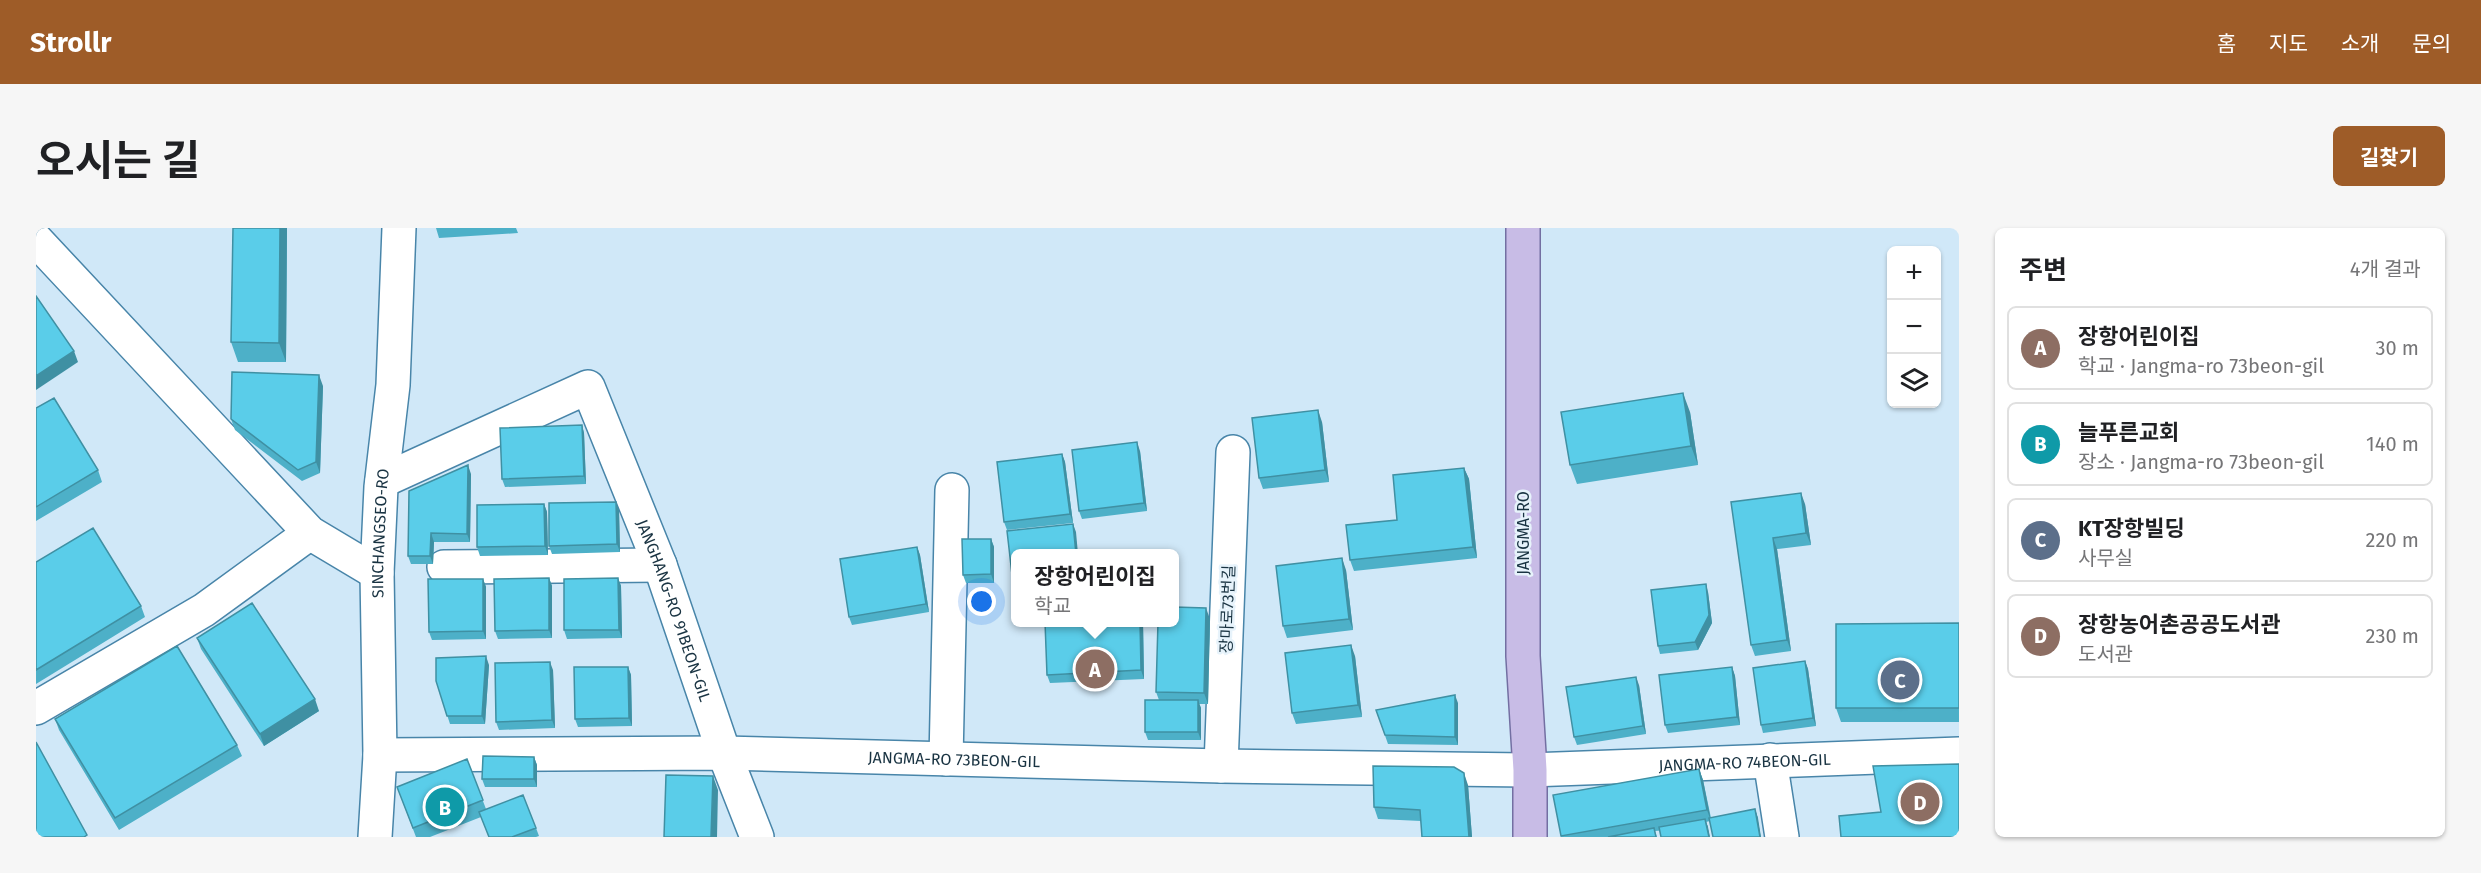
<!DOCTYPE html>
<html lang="ko">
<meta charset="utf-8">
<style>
:root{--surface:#fff;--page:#f6f6f6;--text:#202124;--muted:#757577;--line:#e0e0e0;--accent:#9e5c28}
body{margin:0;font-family:"Fira Sans","Noto Sans KR",sans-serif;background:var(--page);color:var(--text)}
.controls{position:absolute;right:18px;top:18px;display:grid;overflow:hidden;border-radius:9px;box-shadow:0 2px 4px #0004}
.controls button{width:54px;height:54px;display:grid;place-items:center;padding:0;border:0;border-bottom:2px solid var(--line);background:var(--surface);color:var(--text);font:30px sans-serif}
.you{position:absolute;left:946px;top:374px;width:21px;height:21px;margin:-15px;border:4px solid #fff;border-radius:50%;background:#1a73e8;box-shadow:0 0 0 9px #1a73e833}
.badge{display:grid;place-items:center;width:39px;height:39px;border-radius:50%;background:var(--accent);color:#fff;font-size:20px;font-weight:700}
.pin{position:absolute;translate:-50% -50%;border:3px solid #fff;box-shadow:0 2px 6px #0006}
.popup{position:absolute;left:975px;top:321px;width:168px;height:78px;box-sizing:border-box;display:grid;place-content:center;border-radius:9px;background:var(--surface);filter:drop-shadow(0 2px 4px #0005);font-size:20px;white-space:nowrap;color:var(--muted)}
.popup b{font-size:22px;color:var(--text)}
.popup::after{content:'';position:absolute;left:50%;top:100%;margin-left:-12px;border:12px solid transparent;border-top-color:var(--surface)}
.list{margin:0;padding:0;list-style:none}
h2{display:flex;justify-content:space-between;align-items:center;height:78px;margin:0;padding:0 24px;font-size:26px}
h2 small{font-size:20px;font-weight:400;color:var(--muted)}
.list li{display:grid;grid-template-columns:39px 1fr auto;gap:18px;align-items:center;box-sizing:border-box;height:84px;margin:0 12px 12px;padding:0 12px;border:2px solid var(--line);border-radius:9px}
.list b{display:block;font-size:22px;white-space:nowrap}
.list p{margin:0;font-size:20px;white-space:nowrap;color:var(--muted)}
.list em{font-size:20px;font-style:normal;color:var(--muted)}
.icon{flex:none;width:33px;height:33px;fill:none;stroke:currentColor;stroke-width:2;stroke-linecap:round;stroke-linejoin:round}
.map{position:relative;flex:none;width:1923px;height:609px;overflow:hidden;border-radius:9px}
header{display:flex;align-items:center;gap:36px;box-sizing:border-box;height:84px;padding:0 30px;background:var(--accent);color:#fff}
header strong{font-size:28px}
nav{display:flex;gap:33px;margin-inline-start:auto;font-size:21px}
.intro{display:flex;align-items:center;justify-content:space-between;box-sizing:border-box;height:144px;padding:0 36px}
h1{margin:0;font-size:42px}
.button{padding:15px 27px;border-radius:9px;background:var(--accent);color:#fff;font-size:21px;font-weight:700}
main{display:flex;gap:36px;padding:0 36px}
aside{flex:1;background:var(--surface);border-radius:9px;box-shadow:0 2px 4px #0004}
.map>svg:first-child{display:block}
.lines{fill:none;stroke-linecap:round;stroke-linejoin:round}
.minor-casing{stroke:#4885a9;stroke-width:36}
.major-casing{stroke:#736fa2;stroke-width:36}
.minor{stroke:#fff;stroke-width:33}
.major{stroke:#c8bce6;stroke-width:33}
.wall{fill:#4db0c8}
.shaded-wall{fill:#3f90a3}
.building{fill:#5acde9;stroke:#3f90a3;stroke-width:1.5}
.labels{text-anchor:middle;stroke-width:5;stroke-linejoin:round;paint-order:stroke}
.street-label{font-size:16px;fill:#193342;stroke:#e7f3fb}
</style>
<header>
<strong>Strollr</strong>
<nav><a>홈</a><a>지도</a><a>소개</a><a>문의</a></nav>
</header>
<div class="intro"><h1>오시는 길</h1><a class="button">길찾기</a></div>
<main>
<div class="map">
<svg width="1923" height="609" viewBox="0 0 1923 609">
<rect width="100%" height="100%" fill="#d0e8f8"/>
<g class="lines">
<g class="minor-casing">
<g id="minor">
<path d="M0 12 274 305 341 345"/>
<path id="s1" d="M346 253 552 159 624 337 688 525 721 609"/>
<path d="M408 339 624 337"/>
<path d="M0 480 168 382 274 305"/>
<path id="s2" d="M344 527 688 525 1185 538 1494 542 1923 526"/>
<path d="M910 531 916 262"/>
<path d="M1734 532 1746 609"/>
<path d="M1185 538 1197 224"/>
<path id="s3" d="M339 609 344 527 341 345 345 259 357 157 363 0"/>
</g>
</g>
<g class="major-casing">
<path id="major" d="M1487 0V428L1494 542V609"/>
</g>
<use href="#minor" class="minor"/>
<use href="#major" class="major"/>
</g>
<path class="wall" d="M197 0H251L250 134H202L195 114Z
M400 0H480L482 5 403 10Z
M287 158 284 245 266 253 199 202 195 191Z
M0 180 62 242 66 254 0 293Z
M1654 184 1662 237 1541 256 1534 237Z
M1286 194 1293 254 1227 261 1223 250Z
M546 197 548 205 550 256 469 259 466 251Z
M1104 223 1111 283 1046 291 1043 283Z
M1026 226 1029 234 1037 295 971 302 968 294Z
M1428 240 1433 251 1441 330 1318 343 1314 332 1361 292Z
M435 246 434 314H398L397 336H375L372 328Z
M1695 274 1769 276 1775 317 1741 321 1755 423 1719 428 1715 417Z
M508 276 511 284 512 327 444 328 441 319Z
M583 282 584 324 516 326 513 318Z
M955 311 958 319V355H930L927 347Z
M881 319 884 327 893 384 816 397 813 389Z
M0 334 105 378 109 389 0 456Z
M1310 342 1317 402 1251 410 1247 398Z
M513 350 516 358V410L462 411 459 403Z
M582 350 585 358 586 410 531 411 528 402Z
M447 351 450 359V411L396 412 393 404Z
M1672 364 1676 395 1662 422 1624 426 1622 418Z
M1174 391 1172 476H1163L1165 480V512H1112L1109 504 1123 472 1120 464Z
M1009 394H1107L1108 451 1014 455 1011 447Z
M1923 395V494H1805L1800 480Z
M161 410 283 483 228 518 165 421Z
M1319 428 1326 489 1260 496 1256 485Z
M1769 433 1772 441 1780 498 1727 505 1725 497Z
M453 437 449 496H414L400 453Z
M592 439 595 447 596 498 542 499 539 491Z
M1696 439 1699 448 1704 497 1632 505 1629 497Z
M517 442 519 500 463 502 460 494Z
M1603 457 1610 506 1541 517 1538 509Z
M1422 475V517L1352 516 1340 482Z
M19 491 201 517 206 528 83 602 23 502Z
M498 529 501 537V559H449L446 551Z
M431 531 450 581 500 600 503 608 500 609H453L445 589 394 609H380L361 559Z
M1663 541 1667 552 1675 590 1719 581 1722 590 1674 593 1670 594 1672 599 1619 603 1621 609H1525V608Z
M1432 557 1436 609H1386L1385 593 1342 591 1338 579Z"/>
<path class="shaded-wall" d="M244 0H251L250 134 243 115Z
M38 123 42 134 0 162V148Z
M283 147 287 158 284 245 280 234Z
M1647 165 1654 184 1662 237 1655 218Z
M1282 182 1286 194 1293 254 1289 242Z
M546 197 548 205 550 256 548 248Z
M1101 214 1104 223 1111 283 1108 275Z
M1026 226 1029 234 1037 295 1034 286Z
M432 237 435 246 434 314 431 306Z
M1428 240 1433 251 1441 330 1437 319Z
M1765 265 1769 276 1775 317 1770 305Z
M580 274 583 282 584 324 581 316Z
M508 276 511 284 512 327 509 318Z
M1037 296 1040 304 1042 326H1040Z
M395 305 398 314 397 336 394 328Z
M1737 310 1741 321 1755 423 1751 412Z
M955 311 958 319V355L955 346Z
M881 319 884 327 893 384 890 376Z
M1306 330 1310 342 1317 402 1313 391Z
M513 350 516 358V410L513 402Z
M582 350 585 358 586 410 583 402Z
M447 351 450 359V411L447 403Z
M1670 356 1672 364 1676 395 1662 422 1659 414Z
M1170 380 1174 391 1172 476 1168 465Z
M1104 394H1107L1108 451 1105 442Z
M1315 417 1319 428 1326 489 1322 477Z
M450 428 453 437 449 496 446 488Z
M1769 433 1772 441 1780 498 1777 490Z
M514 434 517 442 519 500 516 492Z
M592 439 595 447 596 498 593 490Z
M1696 439 1699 448 1704 497 1701 489Z
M1600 449 1603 457 1610 506 1607 498Z
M1419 467 1422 475V517L1419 509Z
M279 471 283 483 228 518 224 506Z
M1162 472 1165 480V512L1162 504Z
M498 529 501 537V559L498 551Z
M1663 541 1667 552 1675 593 1671 582Z
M1428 545 1432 557 1436 609H1433Z
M677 548 682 562 681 609H675Z
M1719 581 1722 590 1725 609H1724Z
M1669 591 1672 599 1674 609H1673Z"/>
<path class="building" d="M197 0H244L243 115 195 114Z
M0 68 38 123 0 148Z
M196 144 283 147 280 234 262 242 195 191Z
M1647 165 1655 218 1534 237 1525 184Z
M18 170 62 242 0 279V180Z
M1282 182 1289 242 1223 250 1216 190Z
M546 197 548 248 466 251 464 200Z
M1101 214 1108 275 1043 283 1036 222Z
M1026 226 1034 286 968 294 961 234Z
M432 237 431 306 395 305 394 328H372L373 263Z
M1428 240 1437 319 1314 332 1310 297 1361 292 1357 247Z
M1765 265 1770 305 1737 310 1751 412 1715 417 1695 274Z
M580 274 581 316 513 318V275Z
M508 276 509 318 441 319V277Z
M1037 296 1040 326H980V363L978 364 971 303Z
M57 300 105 378 0 442V334Z
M926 311H955V346L927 347Z
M881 319 890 376 813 389 804 331Z
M1306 330 1313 391 1247 398 1240 338Z
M513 350V402L459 403 458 351Z
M582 350 583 402H528V351Z
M392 351H447V403L393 404Z
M1670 356 1673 387 1659 414 1622 418 1615 362Z
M216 375 279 471 224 506 161 410Z
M1138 379 1170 380 1168 465 1120 464 1122 394H1138Z
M1009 394H1104L1105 442 1011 447Z
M1923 395V480H1800V396Z
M1315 417 1322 477 1256 485 1249 425Z
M141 418 201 517 79 590 19 491Z
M450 428 446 488H411L400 453V430Z
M1769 433 1777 490 1725 497 1717 440Z
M514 434 516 492 460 494 459 435Z
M538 439H592L593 490 539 491Z
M1696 439 1701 489 1629 497 1623 447Z
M1600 449 1607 498 1538 509 1530 459Z
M1419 467V509L1349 507 1340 482Z
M1109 472H1162V504H1109Z
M0 514 51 607 48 609H0Z
M447 528 498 529V551H446Z
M431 531 447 572 377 600 361 559Z
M1923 536V609H1805L1803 588 1845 584 1837 538Z
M1337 538 1418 539 1428 545 1433 609H1386L1384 582 1338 579Z
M1663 541 1671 582 1525 608 1517 567Z
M630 547 677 548 675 609H628Z
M487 567 500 600 476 609H453L443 584Z
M1719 581 1724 609H1677L1673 590Z
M1669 591 1673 609H1625L1623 599Z
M1618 600 1620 609H1572Z"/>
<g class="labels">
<g class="street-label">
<text dy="6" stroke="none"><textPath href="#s3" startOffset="304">SINCHANGSEO-RO</textPath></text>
<text transform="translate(1487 305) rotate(-90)" y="6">JANGMA-RO</text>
<text transform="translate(1191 381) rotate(-88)" y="6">장마로73번길</text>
<text dy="6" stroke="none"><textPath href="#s1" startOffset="466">JANGHANG-RO 91BEON-GIL</textPath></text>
<text dy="6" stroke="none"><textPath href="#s2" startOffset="574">JANGMA-RO 73BEON-GIL</textPath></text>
<text dy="6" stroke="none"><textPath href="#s2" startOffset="1365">JANGMA-RO 74BEON-GIL</textPath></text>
</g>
</g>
</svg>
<div class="controls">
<button>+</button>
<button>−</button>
<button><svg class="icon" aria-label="layers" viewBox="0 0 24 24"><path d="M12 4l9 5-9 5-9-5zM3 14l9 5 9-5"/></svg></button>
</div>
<div class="you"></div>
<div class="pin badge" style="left:1059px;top:441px;background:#8d6e63">A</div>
<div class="popup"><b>장항어린이집</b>학교</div>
<div class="pin badge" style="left:409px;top:579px;background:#0f9aa8">B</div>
<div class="pin badge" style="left:1864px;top:452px;background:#5c6f8a">C</div>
<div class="pin badge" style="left:1884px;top:574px;background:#8d6e63">D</div>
</div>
<aside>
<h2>주변<small>4개 결과</small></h2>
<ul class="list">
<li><span class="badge" style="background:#8d6e63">A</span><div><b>장항어린이집</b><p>학교 · Jangma-ro 73beon-gil</p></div><em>30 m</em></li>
<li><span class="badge" style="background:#0f9aa8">B</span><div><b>늘푸른교회</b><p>장소 · Jangma-ro 73beon-gil</p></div><em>140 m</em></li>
<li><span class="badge" style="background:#5c6f8a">C</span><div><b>KT장항빌딩</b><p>사무실</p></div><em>220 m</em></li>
<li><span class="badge" style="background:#8d6e63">D</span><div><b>장항농어촌공공도서관</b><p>도서관</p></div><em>230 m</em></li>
</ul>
</aside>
</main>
